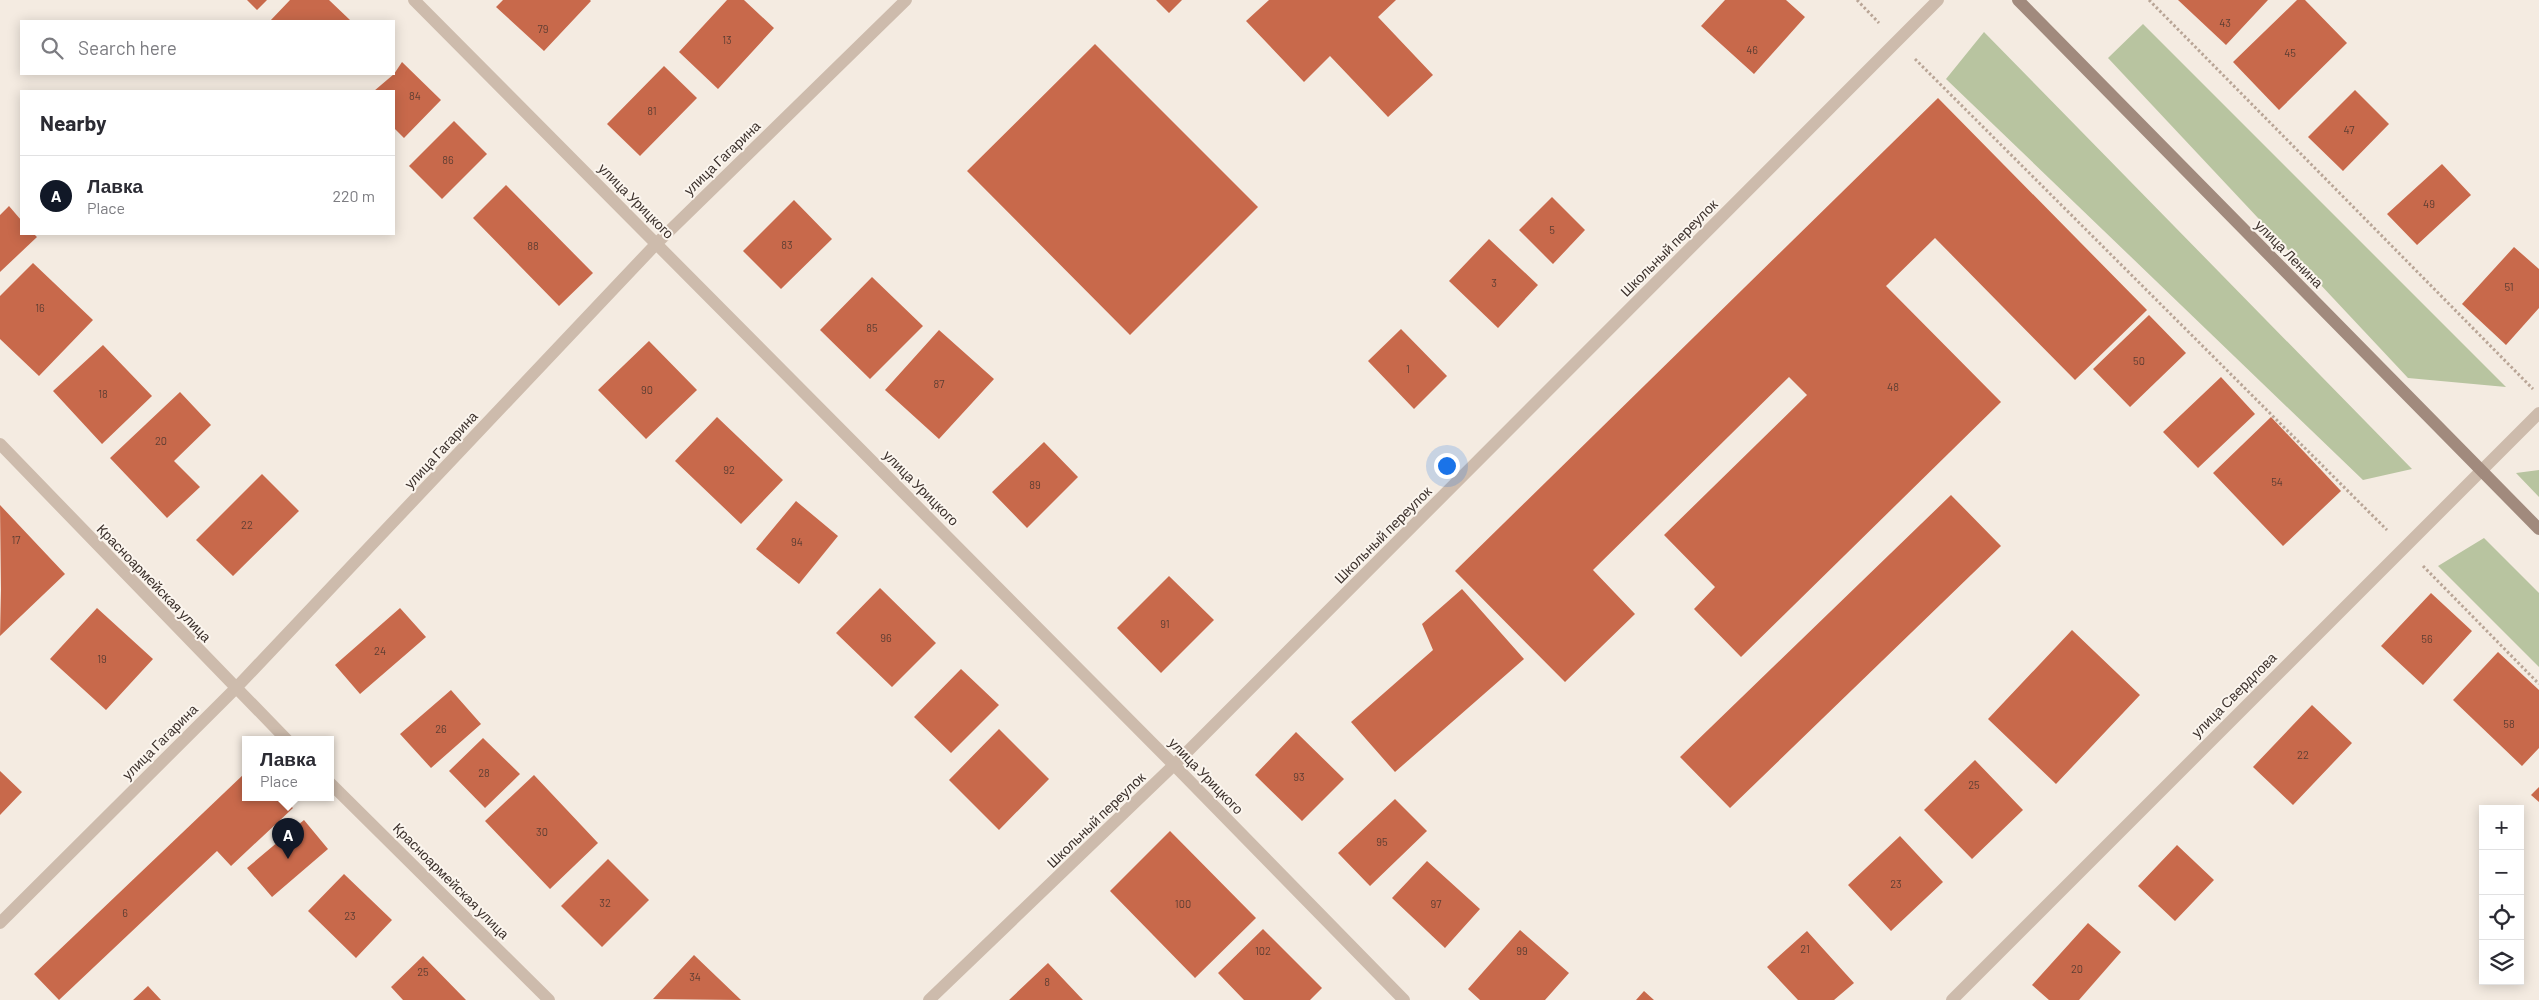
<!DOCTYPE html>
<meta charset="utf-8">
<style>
:root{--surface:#fff;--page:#f7f7f7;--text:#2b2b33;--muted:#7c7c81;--line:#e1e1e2;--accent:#111827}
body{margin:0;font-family:Barlow,sans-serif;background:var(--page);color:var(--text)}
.controls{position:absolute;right:15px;bottom:15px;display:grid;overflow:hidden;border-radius:0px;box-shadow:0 2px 12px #0003}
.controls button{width:45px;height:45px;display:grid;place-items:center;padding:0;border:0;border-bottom:1px solid var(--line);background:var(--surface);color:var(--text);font:25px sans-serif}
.you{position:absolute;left:1446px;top:465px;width:18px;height:18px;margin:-12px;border:4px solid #fff;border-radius:50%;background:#1a73e8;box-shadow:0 0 0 8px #1a73e833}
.badge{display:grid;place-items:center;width:32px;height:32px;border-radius:50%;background:var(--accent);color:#fff;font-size:16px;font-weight:700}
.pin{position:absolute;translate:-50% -41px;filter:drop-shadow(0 1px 2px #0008)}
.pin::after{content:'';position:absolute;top:26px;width:18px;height:15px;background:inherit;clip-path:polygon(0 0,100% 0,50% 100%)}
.popup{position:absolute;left:242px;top:736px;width:92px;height:65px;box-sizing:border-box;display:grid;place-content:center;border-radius:0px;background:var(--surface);filter:drop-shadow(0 1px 4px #0005);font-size:16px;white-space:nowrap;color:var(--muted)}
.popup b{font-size:19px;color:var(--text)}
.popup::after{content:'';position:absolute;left:50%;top:100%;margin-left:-10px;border:10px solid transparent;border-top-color:var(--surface)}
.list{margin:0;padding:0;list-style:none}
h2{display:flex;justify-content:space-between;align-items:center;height:65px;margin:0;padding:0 20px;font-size:21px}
h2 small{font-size:16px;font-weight:400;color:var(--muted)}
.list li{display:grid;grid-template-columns:32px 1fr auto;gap:15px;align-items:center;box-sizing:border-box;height:80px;padding:0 20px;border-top:1px solid var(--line)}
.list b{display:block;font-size:19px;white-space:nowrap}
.list p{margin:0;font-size:16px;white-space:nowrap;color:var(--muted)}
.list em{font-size:16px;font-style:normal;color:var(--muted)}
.icon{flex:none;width:28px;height:28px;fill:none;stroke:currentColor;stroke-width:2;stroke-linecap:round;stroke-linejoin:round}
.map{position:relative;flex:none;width:2539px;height:1000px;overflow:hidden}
.search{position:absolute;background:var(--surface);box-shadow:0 2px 12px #0003;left:20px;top:20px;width:375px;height:55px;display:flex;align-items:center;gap:12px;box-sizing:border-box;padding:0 18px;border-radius:0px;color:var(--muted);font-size:19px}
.panel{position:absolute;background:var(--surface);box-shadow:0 2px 12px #0003;left:20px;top:90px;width:375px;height:145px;border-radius:0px}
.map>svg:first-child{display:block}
.green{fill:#b8c4a0}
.building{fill:#c8694b}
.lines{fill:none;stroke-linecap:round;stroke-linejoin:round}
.path{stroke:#b9a596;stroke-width:3;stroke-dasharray:2.5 2.5;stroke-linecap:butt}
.minor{stroke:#cdbbac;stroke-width:12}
.secondary{stroke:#a18a7d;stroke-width:12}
.labels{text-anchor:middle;stroke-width:4;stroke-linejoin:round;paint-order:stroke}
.number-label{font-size:11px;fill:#5e3e33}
.street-label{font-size:14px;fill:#3b302b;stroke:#fbf5ee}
</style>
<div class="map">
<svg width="2539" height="1000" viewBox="0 0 2539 1000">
<rect width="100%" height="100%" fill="#f4ebe1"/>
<path class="green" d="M2143 24 2506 387 2408 378 2108 58Z
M1984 32 2412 469 2363 480 1946 79Z
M2539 470V497L2516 473Z
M2484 538 2539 593V667L2438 566Z"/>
<path class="building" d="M247 0H267L257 10Z
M290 0H329L350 20 270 21Z
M503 0H590L591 1 544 51 496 7Z
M727 0H744L774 28 718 89 679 52Z
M1156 0H1182L1169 13Z
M1269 0H1396L1378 17 1433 75 1388 117 1330 56 1304 82 1246 21Z
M1725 0H1786L1805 17 1754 74 1701 26Z
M2178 0H2268L2226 45Z
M2297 0H2305L2347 43 2279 110 2233 62Z
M1095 44 1258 207 1130 335 967 171Z
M402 62 441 100 404 138 394 128V91H374L394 74Z
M664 66 697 98 640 156 607 124Z
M2355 90 2389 124 2343 171 2308 137Z
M1938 98 2147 310 2075 380 1935 238 1886 286 2001 402 1741 657 1694 609 1715 587 1664 535 1807 395 1789 377 1593 570 1635 614 1565 682 1455 571Z
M454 121 487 154 442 199 409 166Z
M2442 164 2471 195 2417 245 2387 214Z
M506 185 593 273 559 306 473 218Z
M1552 197 1585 230 1553 264 1519 230Z
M794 200 832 239 781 289 743 251Z
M9 206 21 220V234H34L37 237 0 272V215Z
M1489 239 1538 285 1498 328 1449 281Z
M2514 247 2539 269V308L2506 345 2462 304Z
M33 263 93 320 39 376 0 339V296Z
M872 277 923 326 870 379 820 330Z
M2149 315 2186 353 2130 407 2093 369Z
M1401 329 1447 376 1414 409 1368 361Z
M939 330 994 379 939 439 885 390Z
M649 341 697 390 646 439 598 390Z
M103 345 152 396 102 444 53 391Z
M2221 377 2255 414 2198 468 2163 432Z
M180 392 211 425 174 461 200 487 167 518 110 458Z
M717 417 783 480 741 524 675 461Z
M2271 417 2341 491 2283 546 2213 473Z
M1044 442 1078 477 1027 528 992 492Z
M262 474 299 511 233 576 196 540Z
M1951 495 2001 546 1730 808 1680 757Z
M796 501 838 536 799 584 756 549Z
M0 505 65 574 0 636 1 589Z
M1169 576 1214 620 1161 673 1117 628Z
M880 588 936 643 892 687 836 633Z
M1462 589 1524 659 1395 772 1351 722 1433 650 1422 624Z
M2431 593 2472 631 2423 685 2381 646Z
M97 608 153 659 106 710 50 659Z
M400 608 426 637 360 694 335 665Z
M2072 630 2140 695 2056 784 1988 719Z
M2498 652 2539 690V748L2522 766 2453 700Z
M961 669 999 705 951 753 914 717Z
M451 690 481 724 431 768 400 734Z
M2312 705 2352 743 2293 805 2253 767Z
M999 729 1049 779 999 830 949 780Z
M1296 732 1344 779 1302 821 1255 775Z
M483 738 520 774 485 808 449 771Z
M1975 760 2023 810 1972 859 1924 810Z
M0 771 22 792 0 815Z
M245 773 246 798H282L293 808 231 866 217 851 59 1000 34 974Z
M534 775 598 843 550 889 485 821Z
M2539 787V802L2531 795Z
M1395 799 1427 831 1370 886 1338 853Z
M304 820 328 849 272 897 247 868Z
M1170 831 1256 918 1195 978 1110 891Z
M1900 836 1943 882 1891 931 1848 885Z
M2177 845 2214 880 2175 921 2138 886Z
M608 859 649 900 602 947 561 906Z
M1427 861 1480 909 1445 948 1392 898Z
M344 874 392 920 356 958 308 911Z
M2088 923 2121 952 2079 1000H2049L2032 985Z
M1263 929 1322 988 1310 1000H1244L1218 973Z
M1520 930 1569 973 1545 1000H1480L1468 989Z
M1807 931 1854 983 1834 1000H1798L1767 967Z
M694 955 741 1000 653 999Z
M423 956 466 1000H403L391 987Z
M1048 963 1083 1000H1009Z
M148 986 161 1000H133Z
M1644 991 1654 1000H1636Z"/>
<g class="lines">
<path class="path" d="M1857 0 1879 23
M2149 0 2533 389
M1915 59 2387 530
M2423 566 2539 684"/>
<path class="minor" d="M414 0 1174 765 1404 1000
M0 444 287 740
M330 783 549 1000
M0 923 235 689 657 243 906 0
M929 1000 1174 765 1938 0
M1952 1000 2539 413"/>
<path class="secondary" d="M2018 0 2539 529"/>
</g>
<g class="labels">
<g class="number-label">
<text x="2225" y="27">43</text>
<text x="543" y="33">79</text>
<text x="727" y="44">13</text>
<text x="1752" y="54">46</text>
<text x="2290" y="57">45</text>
<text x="415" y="100">84</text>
<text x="652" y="115">81</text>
<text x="2349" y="134">47</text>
<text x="448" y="164">86</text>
<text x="2429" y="208">49</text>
<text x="1552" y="234">5</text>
<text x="787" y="249">83</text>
<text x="533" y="250">88</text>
<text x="1494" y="287">3</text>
<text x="2509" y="291">51</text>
<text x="40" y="312">16</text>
<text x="872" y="332">85</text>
<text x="2139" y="365">50</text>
<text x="1408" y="373">1</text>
<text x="939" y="388">87</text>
<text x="1893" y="391">48</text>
<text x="647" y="394">90</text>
<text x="103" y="398">18</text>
<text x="161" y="445">20</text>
<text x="729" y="474">92</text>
<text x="2277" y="486">54</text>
<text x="1035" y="489">89</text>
<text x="247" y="529">22</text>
<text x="16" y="544">17</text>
<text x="797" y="546">94</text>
<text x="1165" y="628">91</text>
<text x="886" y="642">96</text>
<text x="2427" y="643">56</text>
<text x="380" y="655">24</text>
<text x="102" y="663">19</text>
<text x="2509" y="728">58</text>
<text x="441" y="733">26</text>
<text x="2303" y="759">22</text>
<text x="484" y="777">28</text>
<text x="1299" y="781">93</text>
<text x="1974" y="789">25</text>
<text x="542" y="836">30</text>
<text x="1382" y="846">95</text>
<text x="1896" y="888">23</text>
<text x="605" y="907">32</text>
<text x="1183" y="908">100</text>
<text x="1436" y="908">97</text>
<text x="125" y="917">6</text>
<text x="350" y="920">23</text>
<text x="1805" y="953">21</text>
<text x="1263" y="955">102</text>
<text x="1522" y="955">99</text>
<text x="2077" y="973">20</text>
<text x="423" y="976">25</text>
<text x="695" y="981">34</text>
<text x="1047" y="986">8</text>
</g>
<g class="street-label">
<text transform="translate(722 158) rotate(-44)" y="5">улица Гагарина</text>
<text transform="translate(636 201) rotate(45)" y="5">улица Урицкого</text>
<text transform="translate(1669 248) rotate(-45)" y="5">Школьный переулок</text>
<text transform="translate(2289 254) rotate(45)" y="5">улица Ленина</text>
<text transform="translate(441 450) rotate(-47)" y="5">улица Гагарина</text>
<text transform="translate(921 488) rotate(45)" y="5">улица Урицкого</text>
<text transform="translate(1383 535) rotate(-45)" y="5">Школьный переулок</text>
<text transform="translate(154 583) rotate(46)" y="5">Красноармейская улица</text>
<text transform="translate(2234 695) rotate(-45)" y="5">улица Свердлова</text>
<text transform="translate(160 742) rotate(-45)" y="5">улица Гагарина</text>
<text transform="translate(1206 776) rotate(46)" y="5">улица Урицкого</text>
<text transform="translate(1096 820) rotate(-44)" y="5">Школьный переулок</text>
<text transform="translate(451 881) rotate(45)" y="5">Красноармейская улица</text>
</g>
</g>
</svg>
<div class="controls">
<button>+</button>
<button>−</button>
<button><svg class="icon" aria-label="locate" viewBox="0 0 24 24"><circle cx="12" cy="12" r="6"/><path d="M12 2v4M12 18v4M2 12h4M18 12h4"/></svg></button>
<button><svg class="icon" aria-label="layers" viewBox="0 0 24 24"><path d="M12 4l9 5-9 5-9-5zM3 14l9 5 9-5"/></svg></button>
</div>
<div class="you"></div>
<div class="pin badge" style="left:288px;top:859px">A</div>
<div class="popup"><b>Лавка</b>Place</div>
<div class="search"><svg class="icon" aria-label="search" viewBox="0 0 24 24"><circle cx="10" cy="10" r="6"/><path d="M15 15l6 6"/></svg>Search here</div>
<section class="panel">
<h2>Nearby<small></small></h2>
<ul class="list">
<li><span class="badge">A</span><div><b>Лавка</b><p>Place</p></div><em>220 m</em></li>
</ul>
</section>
</div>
